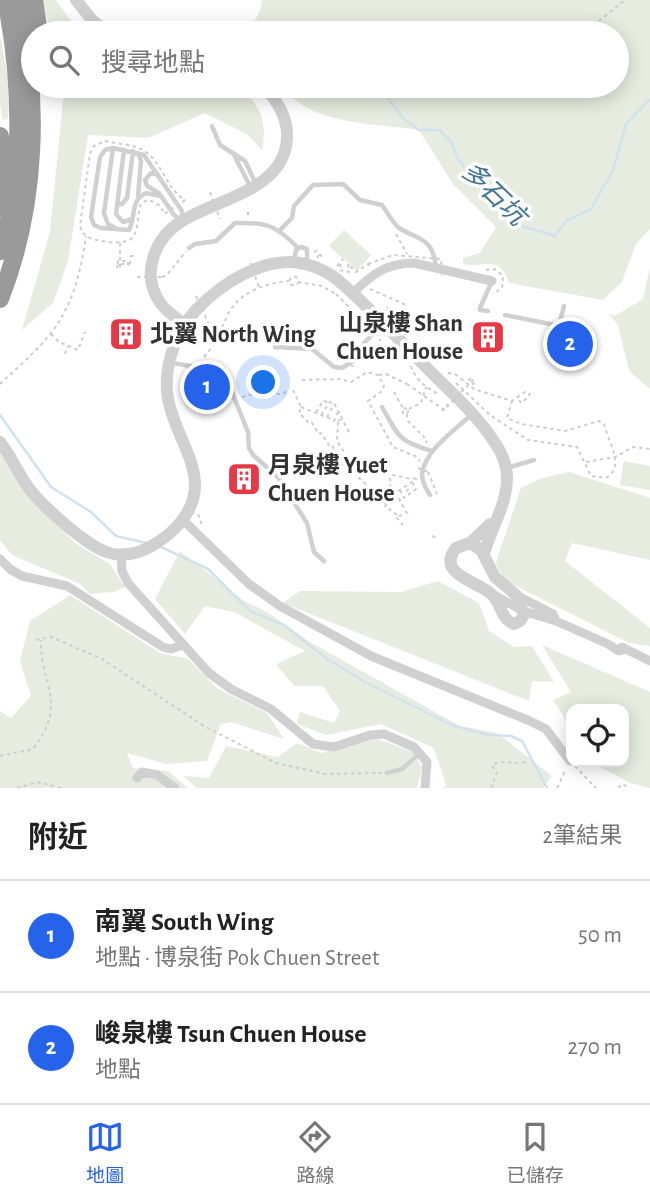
<!DOCTYPE html>
<html lang="zh-TW">
<meta charset="utf-8">
<style>
:root{--surface:#fff;--page:#f2f2f2;--text:#222;--muted:#767676;--line:#e0e0e0;--accent:#2563eb}
body{margin:0;font-family:"Alegreya Sans","Noto Sans TC",sans-serif;background:var(--page);color:var(--text)}
.controls{position:absolute;right:21px;bottom:21px;display:grid;overflow:hidden;border-radius:14px;box-shadow:0 4px 18px #0003}
.controls button{width:63px;height:63px;display:grid;place-items:center;padding:0;border:0;border-bottom:2px solid var(--line);background:var(--surface);color:var(--text);font:35px sans-serif}
.you{position:absolute;left:264px;top:383px;width:24px;height:24px;margin:-18px;border:5px solid #fff;border-radius:50%;background:#1a73e8;box-shadow:0 0 0 10px #1a73e833}
.badge{display:grid;place-items:center;width:46px;height:46px;border-radius:50%;background:var(--accent);color:#fff;font-size:23px;font-weight:700}
.pin{position:absolute;translate:-50% -50%;border:4px solid #fff;box-shadow:0 2px 7px #0006}
.list{margin:0;padding:0;list-style:none}
h2{display:flex;justify-content:space-between;align-items:center;height:91px;margin:0;padding:0 28px;font-size:30px}
h2 small{font-size:23px;font-weight:400;color:var(--muted)}
.list li{display:grid;grid-template-columns:46px 1fr auto;gap:21px;align-items:center;box-sizing:border-box;height:112px;padding:0 28px;border-top:2px solid var(--line)}
.list b{display:block;font-size:26px;white-space:nowrap}
.list p{margin:0;font-size:23px;white-space:nowrap;color:var(--muted)}
.list em{font-size:23px;font-style:normal;color:var(--muted)}
.icon{flex:none;width:38px;height:38px;fill:none;stroke:currentColor;stroke-width:2;stroke-linecap:round;stroke-linejoin:round}
.map{position:relative;flex:none;width:650px;height:788px;overflow:hidden}
.search{position:absolute;background:var(--surface);box-shadow:0 4px 18px #0003;left:21px;right:21px;top:21px;height:77px;display:flex;align-items:center;gap:18px;box-sizing:border-box;padding:0 24px;border-radius:38px;color:var(--muted);font-size:26px}
.sheet{height:315px;background:var(--surface)}
nav{display:flex;justify-content:space-around;align-items:center;box-sizing:border-box;height:98px;border-top:2px solid var(--line);background:var(--surface);font-size:19px;color:var(--muted)}
nav a{display:grid;justify-items:center;gap:4px}
nav .on{color:var(--accent)}
.map>svg:first-child{display:block}
.green{fill:#e6ecdf}
.lines{fill:none;stroke-linecap:round;stroke-linejoin:round}
.stream{stroke:#cfe2ee;stroke-width:2.5}
.path{stroke:#cdcdcd;stroke-width:2;stroke-dasharray:3.5 3.5;stroke-linecap:butt}
.service{stroke:#d0d0d0;stroke-width:4.5}
.minor{stroke:#d0d0d0;stroke-width:9}
.tertiary{stroke:#d0d0d0;stroke-width:12}
.motorway{stroke:#9a9a9a;stroke-width:18}
.path-bridge{stroke:#cdcdcd;stroke-width:2;stroke-dasharray:3.5 3.5;stroke-linecap:butt}
.labels{text-anchor:middle;stroke-width:7;stroke-linejoin:round;paint-order:stroke}
.poi-label{font-size:24px;font-weight:bold;fill:#333;stroke:#fff;text-anchor:start}
.water-label{font-size:26px;font-style:italic;fill:#3f7597;stroke:#fff}
</style>
<div class="map">
<svg width="650" height="788" viewBox="0 0 650 788">
<rect width="100%" height="100%" fill="#fff"/>
<path class="green" d="M42 0H56L71 21 84 33H51Z
M262 0H650V229L636 244 622 282 603 300 509 283C499 253 485 269 463 264V258L480 253 496 227 453 184 419 130C373 123 312 126 281 86H617V33H233C251 29 260 18 262 0Z
M0 37C6 63 11 92 8 118L3 121 0 105Z
M71 86H235C260 101 268 122 262 150L247 134 205 113 148 138 88 135 68 261 53 303 22 330 50 232 63 100 71 92Z
M344 230 371 255 357 271 329 246Z
M650 267V389L629 371 618 325 609 314 615 316 643 299Z
M0 450 22 489 75 543 110 564 125 587 114 592 90 594 80 584 12 555 0 540Z
M624 461 650 466V490L620 485Z
M569 472 650 498V560L572 543 565 561 650 628V646L629 643 516 586C506 580 499 574 496 562L521 488 539 479Z
M180 551 244 601 267 612 310 642 460 726 497 733 552 776 543 788H443L446 785 434 748 381 724 326 735 297 724 300 712 334 723 340 711 323 686H294L276 664 305 651 234 612 205 606 185 634 155 599Z
M438 581 479 603 489 631 514 647 532 646 554 682 532 681 529 701 283 603 300 591 401 592Z
M70 595 160 653 188 659 218 689 267 713 284 739 231 722 221 724 207 761 167 764 127 753 133 768 168 771 188 788H0V711L11 718 31 696 20 661 30 621Z
M542 645 650 692V788L630 783 595 764 593 762H624V709H571V728L553 700 571 692Z
M375 738 413 752 422 768 417 788H197L183 776 209 778 226 746 278 757 297 743 322 753Z"/>
<g class="lines">
<path class="stream" d="M378 86 404 119 419 130H439L450 140 458 159 487 195 519 225 555 236 566 221 591 209 613 170 626 124 650 99
M0 415 51 487 91 512 116 536 146 543
M159 546 208 569 250 611 284 625 327 659 365 682 454 726 490 735 511 736 522 741 547 788"/>
<path class="path" d="M593 33 595 24 625 0
M105 141C117 144 132 144 143 150 162 161 166 189 185 200L164 214C161 205 156 202 147 200L141 204C137 213 139 228 133 237 127 246 93 242 85 235 81 231 81 230 80 225L90 154 94 146Z
M248 212V215
M396 234 407 254
M120 243V269
M314 252 317 251 322 257 318 256 317 258
M130 264 131 256H135
M341 264 339 270 349 272 348 264 356 272 368 264 370 267
M337 266 343 259
M486 270 495 269 503 276 502 288 493 294
M289.5 281a4.5 4.5 0 1 1 9 0a4.5 4.5 0 1 1-9 0Z
M162 277 167 275 186 251
M298 282 322 286 336 294
M370 289 404 304 407 311 402 316 389 308
M388 307 387 310 392 317
M51 334 59 342 78 350 85 332
M65 354 68 346
M204 357C218 341 220 331 228 314 239 292 266 283 289 281
M411 366C415 379 426 388 438 394
M448 373 455 374 474 389 512 401 525 392 530 394 522 403 517 399
M379 375 386 374 407 384
M471 378 469 380 473 384 475 382
M302 380 339 379 351 382 367 372 378 375 384 386 382 391 368 401 393 447 415 456 420 461
M456 383 490 415 528 440 577 447 591 476 606 478C626 466 608 442 604 424L599 421 565 431 521 424 507 418 512 401
M0 384C17 368 36 352 51 333 73 305 81 271 86 236
M293 390 301 407 299 413 310 424 312 423 319 434 321 433 329 445 331 444 343 464 352 472
M394 392 403 408V413L407 414 409 409 403 408
M242 397 257 393 283 394 287 390
M301 407 334 420
M409 409 421 403 426 387
M442 411 448 404
M316 412 323 401 329 402
M338 412 334 421 342 420
M407 414V420L427 440 426 443
M321 415 330 402 334 403 350 434
M327 417 334 404
M338 422 337 441 353 466 352 472 377 494
M586 462 615 457 633 447 650 449
M428 472 437 494
M392 486 409 517
M400 490 404 498 416 489 413 483
M398 491 417 479
M406 491 411 488
M386 504 376 495 391 485 390 478 393 475 411 479 417 478
M198 514 202 525
M397 515 385 506 397 497
M402 515 396 517 403 525
M432 536 438 538
M36 640 51 637 102 659 204 726 276 763 325 774 382 773
M0 756 33 749C69 701 40 688 41 640
M575 766 596 788
M17 788 37 782 62 788
M491 788 497 773 492 765C504 759 512 765 526 762
M557 788 566 769
M618 788 623 784 629 788"/>
<path class="service" d="M212 126 220 145 245 161 256 184
M113 148 144 155 182 211V221L174 215 161 196 146 193C130 200 136 217 129 230L101 228 94 225 91 217 100 157 105 150Z
M113 148 104 213 108 224 117 229
M124 150 116 214 123 222 132 219
M138 153 141 161 138 196
M233 153 250 186
M158 175 151 173 145 180 147 186 159 193
M117 205 122 204 127 198 133 151
M280 230 292 218 294 206 313 185 343 184 360 200 382 205C387 212 393 223 399 228 418 240 433 237 436 267
M189 248 195 244 216 241 235 223C266 222 276 225 298 248
M294 261 296 250 301 247 307 249V261
M488 311 480 310V308L492 281
M505 315 555 325 560 321 564 306
M275 347 312 349 334 367 342 368 356 359 364 343 383 324
M173 363 212 370 222 376 229 385 248 432 249 448 253 455 278 477 307 523 314 552 324 561
M382 407C399 437 398 441 432 451
M507 468 534 460
M430 495C426 489 422 482 422 474 425 450 454 431 471 415
M387 773 402 769 420 753"/>
<path class="minor" d="M352 294C371 275 386 263 414 263L492 281
M183 520 249 584 280 606 371 656 530 721 546 729 570 761
M121 555 122 571 128 583 209 673 231 689 271 709 313 744 334 747 370 735 384 734 414 747 427 762 425 788
M0 559 10 569 22 576 67 586 163 647 171 649 183 645
M494 595 523 611 556 621 608 644 619 651 623 650
M516 595 553 614 556 621
M622 647 650 661
M137 778 142 772 157 775 175 788"/>
<path class="tertiary" d="M76 0 92 20 108 33
M185 325C177 318 167 312 161 304 140 275 154 238 182 221 217 199 285 190 287 138 288 117 277 100 263 86
M0 442C12 457 19 476 31 491 45 508 84 543 104 551 114 556 125 555 135 553 150 549 169 536 179 524 219 478 172 441 167 391 165 362 177 330 197 309 222 283 263 257 300 263 312 265 324 270 334 277 365 302 393 334 421 362 445 387 474 411 493 440 499 448 504 459 506 468 512 497 491 527 484 554
M470 543 481 550 495 577 516 595 524 615 520 621 514 624C500 619 501 601 490 593 475 581 436 573 456 548L470 543 490 524"/>
<path class="motorway" d="M34 0 39 33
M0 136 2 171 0 208
M0 251C26 181 21 73 6 0
M0 299C37 205 40 98 18 0"/>
<path class="path-bridge" d="M210 192 220 219
M251 263 259 288
M118 264V261H128V268
M368 264 393 255 441 259 442 276
M117 268 118 264H130
M137 277H162
M336 294 380 338V341
M196 296 217 342
M346 359 355 369
M407 384 444 410 473 380 471 378
M418 468 428 472"/>
</g>
<defs>
<g id="building-square" transform="scale(1.75)"><rect x="-9" y="-9" width="18" height="18" rx="4" fill="#e63946" stroke="#fff"/><path d="M-4-6H4V6H1V3H-1V6H-4ZM-2.5-4.3h1.7v1.8h-1.7ZM.8-4.3h1.7v1.8H.8ZM-2.5-1h1.7V.8h-1.7ZM.8-1h1.7V.8H.8Z" fill="#fff"/></g>
</defs>
<g fill-rule="evenodd">
<use href="#building-square" x="126" y="334"/>
<use href="#building-square" x="488" y="337"/>
<use href="#building-square" x="244" y="479"/>
</g>
<g class="labels">
<g class="poi-label">
<text x="463" y="331" text-anchor="end">山泉樓 Shan<tspan x="463" dy="28">Chuen House</tspan></text>
<text x="150" y="342">北翼 North Wing</text>
<text x="268" y="473">月泉樓 Yuet<tspan x="268" dy="28">Chuen House</tspan></text>
</g>
<g class="water-label">
<text transform="translate(494 193) rotate(44)" y="9">多石坑</text>
</g>
</g>
</svg>
<div class="controls">
<button><svg class="icon" aria-label="locate" viewBox="0 0 24 24"><circle cx="12" cy="12" r="6"/><path d="M12 2v4M12 18v4M2 12h4M18 12h4"/></svg></button>
</div>
<div class="you"></div>
<div class="pin badge" style="left:207px;top:387px">1</div>
<div class="pin badge" style="left:570px;top:344px">2</div>
<div class="search"><svg class="icon" aria-label="search" viewBox="0 0 24 24"><circle cx="10" cy="10" r="6"/><path d="M15 15l6 6"/></svg>搜尋地點</div>
</div>
<section class="sheet">
<h2>附近<small>2筆結果</small></h2>
<ul class="list">
<li><span class="badge">1</span><div><b>南翼 South Wing</b><p>地點 · 博泉街 Pok Chuen Street</p></div><em>50 m</em></li>
<li><span class="badge">2</span><div><b>峻泉樓 Tsun Chuen House</b><p>地點</p></div><em>270 m</em></li>
</ul>
</section>
<nav>
<a class="on"><svg class="icon" aria-label="map" viewBox="0 0 24 24"><path d="M3 6l6-2 6 2 6-2v14l-6 2-6-2-6 2zM9 4v14M15 6v14"/></svg>地圖</a>
<a><svg class="icon" aria-label="directions" viewBox="0 0 24 24"><path d="M12 3l9 9-9 9-9-9zM9 14v-3h6M13 9l2 2-2 2"/></svg>路線</a>
<a><svg class="icon" aria-label="saved" viewBox="0 0 24 24"><path d="M7 4h10v16l-5-4-5 4z"/></svg>已儲存</a>
</nav>
